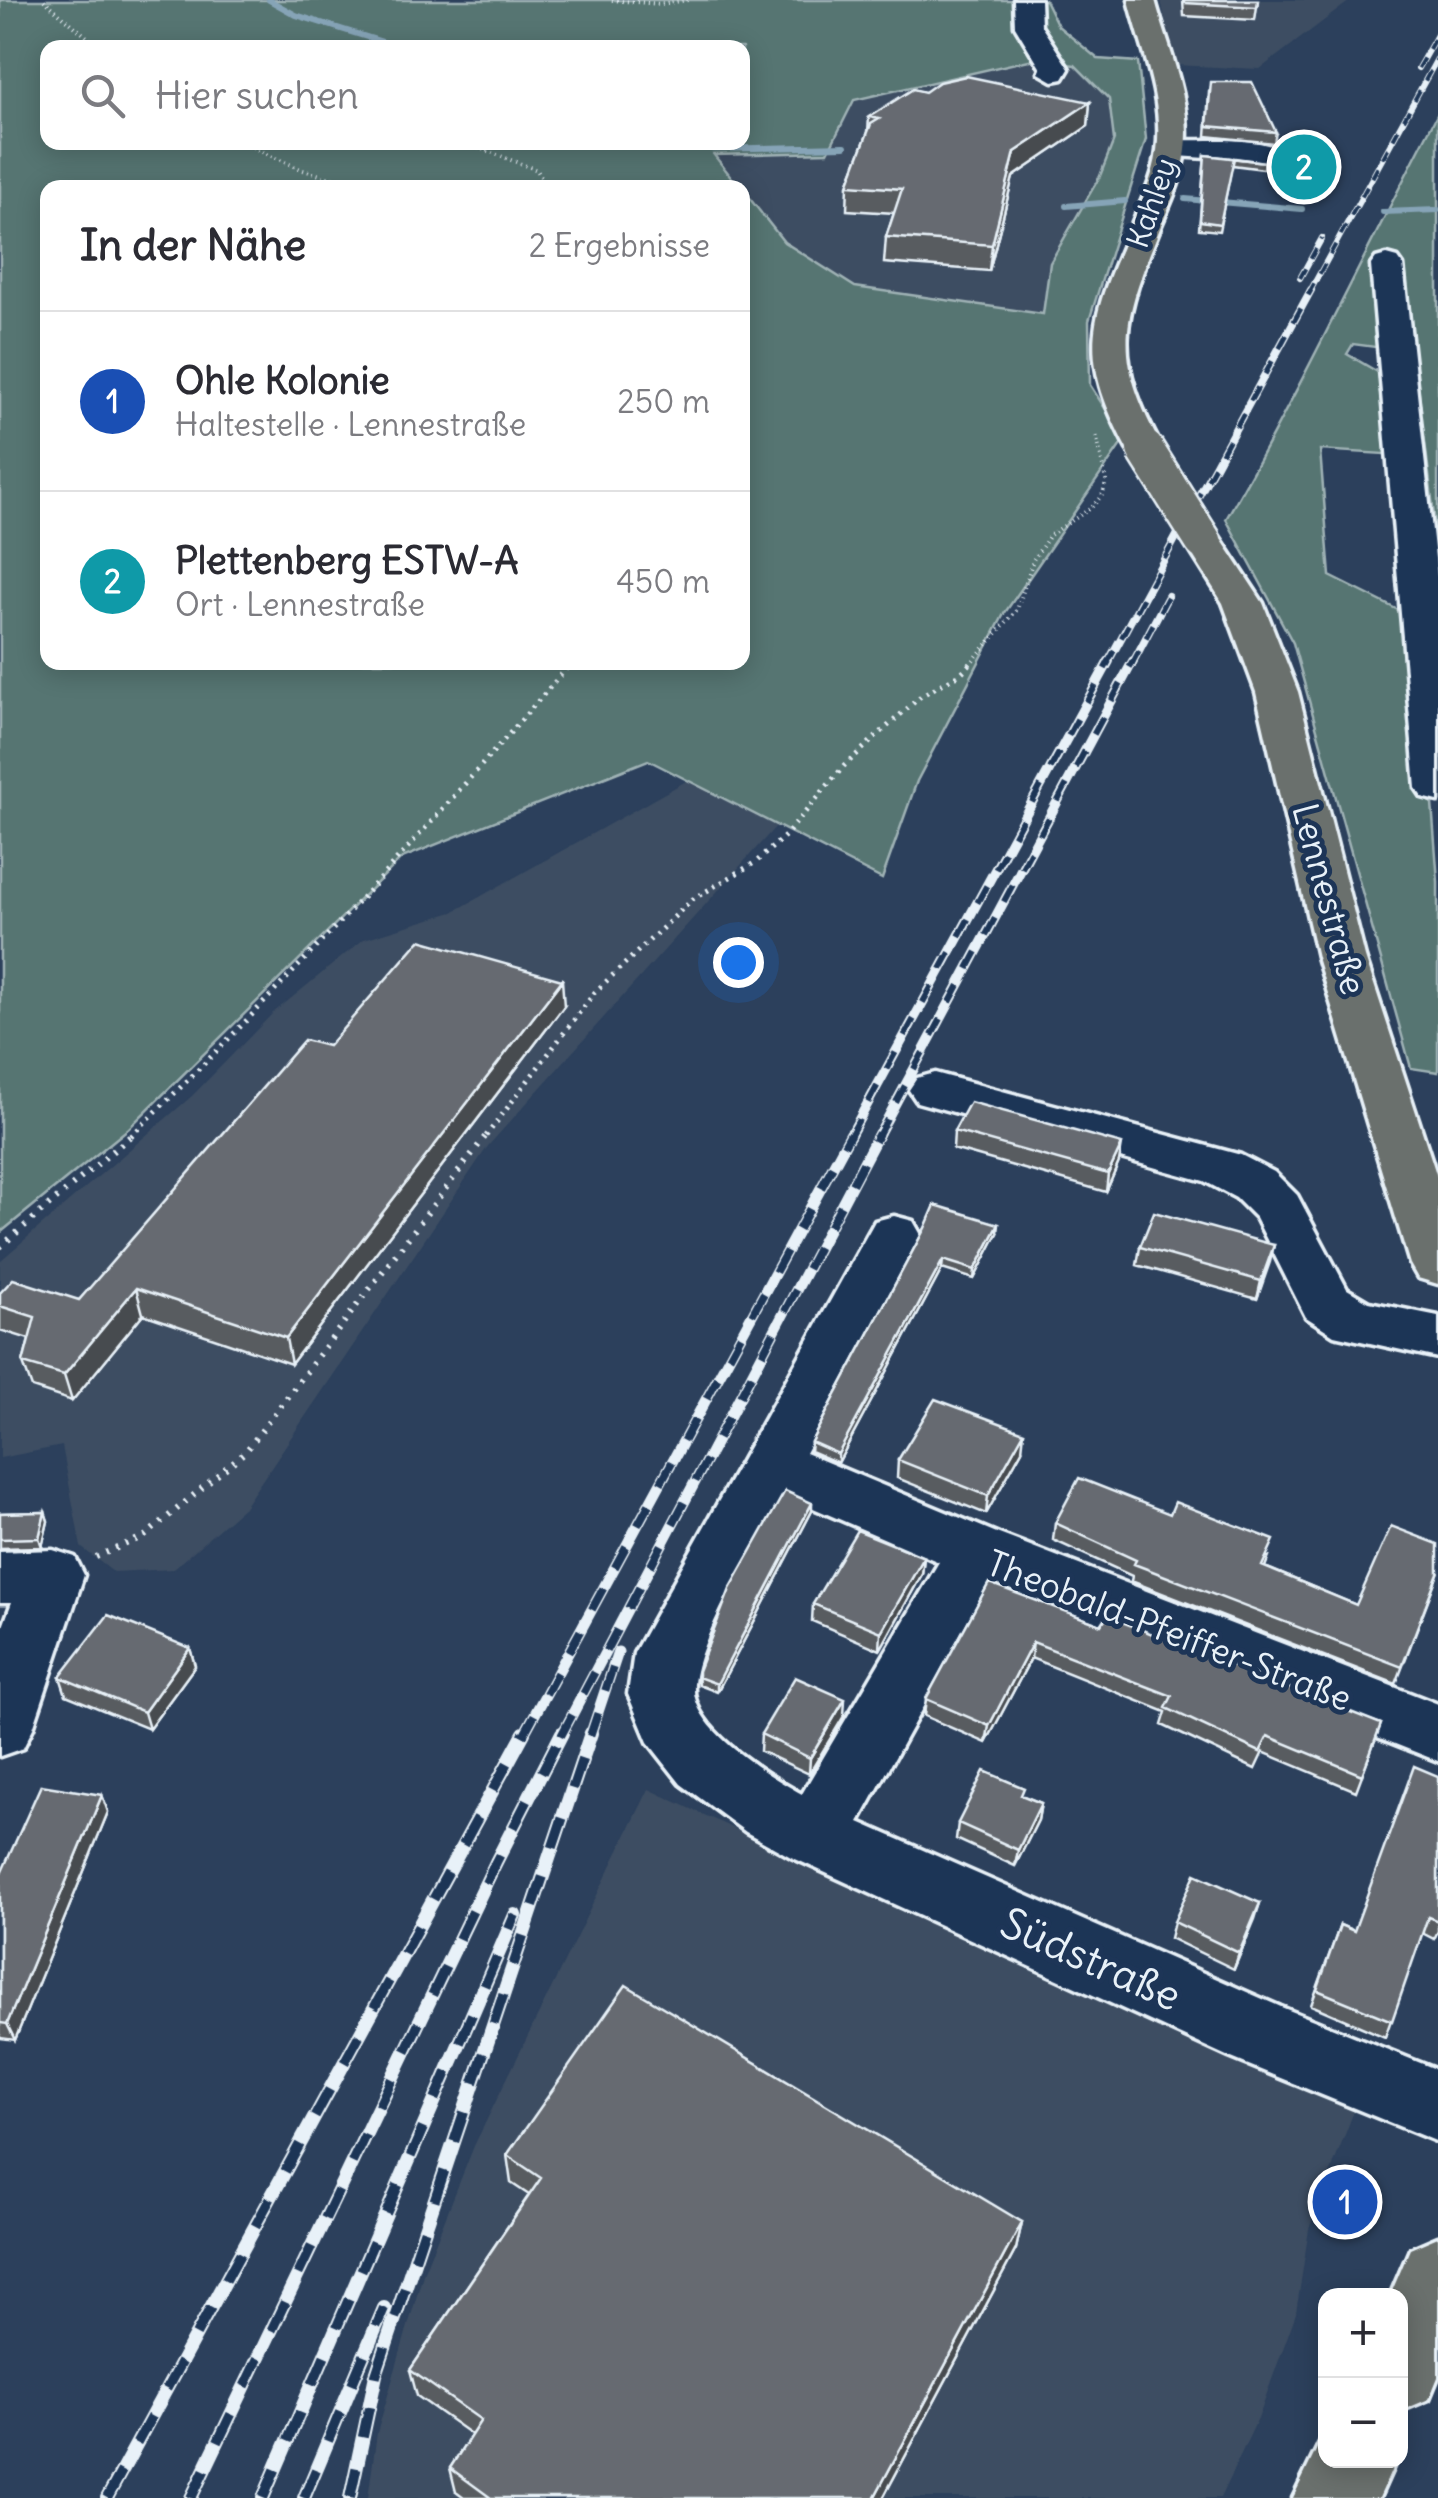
<!DOCTYPE html>
<html lang="de">
<meta charset="utf-8">
<style>
:root{--surface:#fff;--page:#f7f7f7;--text:#2b2b33;--muted:#7c7c81;--line:#e1e1e2;--accent:#8a764a}
body{margin:0;font-family:Delius,sans-serif;background:var(--page);color:var(--text)}
.controls{position:absolute;right:30px;bottom:30px;display:grid;overflow:hidden;border-radius:20px;box-shadow:0 5px 25px #0003}
.controls button{width:90px;height:90px;display:grid;place-items:center;padding:0;border:0;border-bottom:2px solid var(--line);background:var(--surface);color:var(--text);font:50px sans-serif}
.you{position:absolute;left:738px;top:962px;width:35px;height:35px;margin:-25px;border:8px solid #fff;border-radius:50%;background:#1a73e8;box-shadow:0 0 0 15px #1a73e833}
.badge{display:grid;place-items:center;width:65px;height:65px;border-radius:50%;background:var(--accent);color:#fff;font-size:32px;font-weight:700}
.pin{position:absolute;translate:-50% -50%;border:5px solid #fff;box-shadow:0 2px 10px #0006}
.list{margin:0;padding:0;list-style:none}
h2{display:flex;justify-content:space-between;align-items:center;height:130px;margin:0;padding:0 40px;font-size:42px}
h2 small{font-size:32px;font-weight:400;color:var(--muted)}
.list li{display:grid;grid-template-columns:65px 1fr auto;gap:30px;align-items:center;box-sizing:border-box;height:180px;padding:0 40px;border-top:2px solid var(--line)}
.list b{display:block;font-size:38px;white-space:nowrap}
.list p{margin:0;font-size:32px;white-space:nowrap;color:var(--muted)}
.list em{font-size:32px;font-style:normal;color:var(--muted)}
.icon{flex:none;width:55px;height:55px;fill:none;stroke:currentColor;stroke-width:2;stroke-linecap:round;stroke-linejoin:round}
.map{position:relative;flex:none;width:1438px;height:2498px;overflow:hidden}
.search{position:absolute;background:var(--surface);box-shadow:0 5px 25px #0003;left:40px;top:40px;width:710px;height:110px;display:flex;align-items:center;gap:25px;box-sizing:border-box;padding:0 35px;border-radius:20px;color:var(--muted);font-size:38px}
.panel{position:absolute;background:var(--surface);box-shadow:0 5px 25px #0003;left:40px;top:180px;width:710px;height:490px;border-radius:20px}
.map>svg:first-child{display:block}
.built{fill:#3d4d62}
.green{fill:#567472;stroke:#9fb2b5;stroke-width:2.5;fill-rule:evenodd}
.lines{fill:none;stroke-linecap:round;stroke-linejoin:round}
.stream{stroke:#86a4b7;stroke-width:6}
.minor-casing{stroke:#e8f1f8;stroke-width:7}
.major-casing{stroke:#e8f1f8;stroke-width:7}
.path-far2{stroke:#e8f1f8;stroke-width:4;stroke-dasharray:1 4;stroke-linecap:butt}
.path-far1{stroke:#e8f1f8;stroke-width:5;stroke-dasharray:2.5 6;stroke-linecap:butt}
.path{stroke:#e8f1f8;stroke-width:6;stroke-dasharray:2.5 8;stroke-linecap:butt}
.minor{fill:#1d3557;fill-rule:evenodd}
.major{fill:#6b706d;fill-rule:evenodd}
.rail-far4-casing{stroke:#e8f1f8;stroke-width:6}
.rail-far3-casing{stroke:#e8f1f8;stroke-width:8}
.rail-far2-casing{stroke:#e8f1f8;stroke-width:10}
.rail-far1-casing{stroke:#e8f1f8;stroke-width:11}
.rail-casing{stroke:#e8f1f8;stroke-width:14}
.rail-far4{stroke:#1d3557;stroke-width:4;stroke-dasharray:11;stroke-linecap:butt}
.rail-far3{stroke:#1d3557;stroke-width:5;stroke-dasharray:15;stroke-linecap:butt}
.rail-far2{stroke:#1d3557;stroke-width:6;stroke-dasharray:19;stroke-linecap:butt}
.rail-far1{stroke:#1d3557;stroke-width:8;stroke-dasharray:24;stroke-linecap:butt}
.rail{stroke:#1d3557;stroke-width:10;stroke-dasharray:31;stroke-linecap:butt}
.major-bridge-casing{stroke:#e8f1f8;stroke-width:41;stroke-linecap:butt}
.major-bridge{stroke:#6b706d;stroke-width:36}
.wall{fill:#585c61;stroke:#e8f1f8;stroke-width:2.5}
.shaded-wall{fill:#474b4f;stroke:#e8f1f8;stroke-width:2.5}
.building{fill:#666b71;stroke:#e8f1f8;stroke-width:2.5}
.labels{text-anchor:middle;stroke-width:10;stroke-linejoin:round;paint-order:stroke}
.far-street-label{font-size:30px;fill:#e8f1f8;stroke:#1d3557}
.street-label{font-size:35px;fill:#e8f1f8;stroke:#1d3557}
.near-street-label{font-size:42px;fill:#e8f1f8;stroke:#1d3557}
</style>
<div class="map">
<svg width="1438" height="2498" viewBox="0 0 1438 2498">
<rect width="100%" height="100%" fill="#2c405c"/>
<filter id="ink" filterUnits="userSpaceOnUse"><feTurbulence type="fractalNoise" baseFrequency=".01" numOctaves="2"/><feDisplacementMap in="SourceGraphic" scale="20" xChannelSelector="R" yChannelSelector="G"/><feConvolveMatrix kernelMatrix="1 2 1 2 8 2 1 2 1" color-interpolation-filters="sRGB"/></filter>
<g filter="url(#ink)">
<path class="built" d="M1161 0H1351L1260 69 1174 65Z
M1028 60 1075 65 1109 99 1114 140 1100 176 1050 263 1043 314 855 287 784 242 713 155 827 152 853 100Z
M688 780 777 825 488 1146 244 1507 173 1569 113 1572 81 1547 62 1446 0 1458V1261L192 1096 273 1013 364 939 453 912Z
M649 1789 1098 2000 1354 2111 1309 2229 1296 2313 1258 2418 1220 2498H368L377 2433 424 2271 474 2146Z"/>
<path class="green" d="M0 0H1045L1058 26 1098 59 1138 62 1146 139 1089 321 1090 385 1125 439 1004 614 917 781 882 879 648 760 402 858 129 1128 0 1233ZM48 48H742V142H48ZM1029 60 1075 65 1109 99 1114 140 1100 176 1050 263 1043 314 855 287 784 242 743 190 742 662H48V188H740L714 155 828 152 854 100Z
M1438 113V548L1414 352 1353 344 1347 354 1388 378 1400 455 1320 450 1330 576 1418 620 1438 882V1072L1411 1068 1293 643 1226 519C1302 387 1367 248 1438 113Z"/>
<g class="lines">
<path class="stream" d="M269 0 296 15 402 48
M688 142 714 149 845 146
M1185 199 1302 209
M1066 206 1125 201
M1383 212 1438 210"/>
<g class="minor-casing">
<path id="minor" d="M1014 0H1040L1041 26 1069 69 1063 79 1053 81 1039 73 1041 69 1015 26Z
M1172 140C1207 142 1274 132 1298 163L1293 169 1283 172 1252 161 1162 155 1158 149 1162 143Z
M1387 255 1398 258 1403 265 1438 586V801L1422 797 1416 788 1371 265 1376 258Z
M935 1073 1241 1155 1274 1172 1297 1195 1347 1289 1369 1302 1438 1316V1358L1334 1335 1306 1317 1256 1218 1236 1198 1204 1181 917 1102 909 1090 917 1078Z
M894 1216 913 1221 921 1235 805 1453 999 1534 1438 1704V1761L991 1584 859 1822 1281 2007 1438 2070V2142L1229 2057 791 1857 746 1832 681 1784 648 1742 628 1694 634 1653 875 1221ZM783 1495 939 1562 802 1794C769 1776 704 1736 695 1698 684 1656 761 1536 783 1495Z
M53 1550 75 1557 84 1575 33 1728 23 1748 0 1756V1635L12 1602H0V1552Z"/>
</g>
<g class="major-casing">
<path id="major" d="M1129 0H1155C1168 49 1192 99 1186 150 1183 176 1172 200 1162 223 1122 321 1110 353 1163 449L1158 457 1145 460 1132 457 1127 449C1076 352 1090 320 1132 224 1142 200 1154 176 1157 151 1164 99 1141 49 1129 0Z
M1203 530 1217 533 1263 603 1298 692 1365 957 1438 1180V1284L1418 1278 1410 1264 1317 957 1256 692 1223 603 1184 541 1189 533Z
M1438 2237V2377L1429 2399 1400 2411V2296H1390L1410 2249Z
M1326 2430V2460H1396L1379 2498H1293Z"/>
</g>
<path class="path-far2" d="M44 0 100 48
M612 0 660 4 688 0
M239 142 303 170 365 188
M464 142 537 170 547 188
M970 664 1017 610 1033 560 1050 535 1091 508 1103 494 1106 481 1096 434"/>
<path class="path-far1" d="M131 1136C287 985 430 825 572 662
M486 1136 595 992 693 899 756 862 786 835 844 766 922 695 960 674 973 661"/>
<path class="path" d="M0 1247 134 1133
M96 1557 145 1536 246 1451 488 1133"/>
<use href="#minor" class="minor"/>
<use href="#major" class="major"/>
<g class="rail-far4-casing">
<path id="rail-far4" d="M1418 68 1438 33
M1300 278 1322 238
M1309 293 1438 57"/>
</g>
<g class="rail-far3-casing">
<path id="rail-far3" d="M1107 664 1311 290
M1132 664 1168 596"/>
</g>
<g class="rail-far2-casing">
<path id="rail-far2" d="M850 1136 1109 661
M878 1136 1133 661"/>
</g>
<g class="rail-far1-casing">
<path id="rail-far1" d="M523 1736 851 1133
M561 1736 879 1133
M590 1736 618 1652"/>
</g>
<g class="rail-casing">
<path id="rail" d="M107 2498 524 1733
M191 2498 496 1862 562 1733
M263 2498 515 1915
M304 2498 384 2308
M350 2498 376 2375 591 1733"/>
</g>
<use href="#rail-far4" class="rail-far4"/>
<use href="#rail-far3" class="rail-far3"/>
<use href="#rail-far2" class="rail-far2"/>
<use href="#rail-far1" class="rail-far1"/>
<use href="#rail" class="rail"/>
<g class="major-bridge-casing">
<path id="major-bridge" d="M1145 449 1203 541"/>
</g>
<use href="#major-bridge" class="major-bridge"/>
</g>
<path class="wall" d="M1183 0H1258L1255 20 1184 16Z
M925 92 1090 102 1088 126 1013 177 989 271 884 263 886 237 894 213 847 210 848 185 868 132 869 117Z
M1209 92 1276 132 1274 143 1206 136Z
M1205 155 1265 162 1264 169 1232 165 1219 231 1199 229Z
M564 1006 291 1364 143 1314 72 1401 32 1388 23 1363 29 1339 0 1330V1293L79 1300 328 1046Z
M954 1131 1119 1162 1106 1192 953 1149Z
M925 1228 998 1233 974 1279 942 1269 838 1463 810 1451 811 1442Z
M1274 1245 1257 1299 1137 1265 1140 1247Z
M1022 1450 986 1514 897 1478 898 1460Z
M812 1511 717 1692 699 1685 698 1671Z
M45 1512 48 1521 42 1547 0 1548V1513Z
M1055 1523 1269 1557 1265 1567 1356 1605 1438 1574 1396 1684 1131 1581 1132 1576 1053 1540Z
M924 1557 922 1574 880 1650 812 1621 813 1604Z
M989 1583 1101 1625 1381 1724 1356 1791 1263 1752 1255 1769 1162 1725 1166 1712 1031 1658 986 1743 924 1716 926 1699Z
M190 1648 195 1666 149 1729 66 1695 60 1677Z
M844 1716 809 1774 760 1751 761 1734Z
M1438 1776V1931L1434 1939 1422 1933 1385 2037 1311 2005 1340 1925 1354 1931Z
M102 1795 108 1812 15 2040 0 2038V1876Z
M1023 1796 1041 1803 1038 1820 1015 1866 956 1839 958 1823Z
M1260 1903 1234 1969 1170 1938 1174 1922Z
M507 2155 1022 2222 1016 2249 883 2498H464L456 2492 450 2468 472 2435 417 2396 410 2370 529 2195 511 2183Z"/>
<path class="shaded-wall" d="M1090 102 1088 126 1013 177 989 271 992 245 1015 152Z
M562 980 564 1006 291 1364 286 1338Z
M1122 1144 1119 1162 1106 1192 1108 1174Z
M999 1224 998 1233 974 1279 975 1270Z
M1274 1245 1270 1262 1257 1299 1261 1281Z
M943 1260 942 1269 838 1463V1454Z
M136 1288 143 1314 72 1401 64 1375Z
M1024 1432 1022 1450 986 1514 988 1496Z
M812 1503V1511L717 1692V1684Z
M45 1512 48 1521 42 1547 39 1538Z
M924 1557 922 1574 880 1650 881 1632Z
M1033 1642 1031 1658 986 1743 989 1726Z
M190 1648 195 1666 149 1729 144 1712Z
M845 1699 844 1716 809 1774 810 1758Z
M102 1795 108 1812 15 2040 7 2024Z
M1041 1803 1038 1820 1015 1866 1018 1850Z
M1260 1903 1255 1919 1234 1969 1239 1953Z
M1022 2222 1016 2249 883 2498H874Z"/>
<path class="building" d="M1185 0H1258L1257 7 1185 3Z
M966 76 1090 102 1015 152 992 245 886 237 902 189 848 185 871 124 879 119 869 117 913 89 925 92 939 82Z
M1211 82H1252L1276 132 1207 126Z
M1205 155 1265 162 1234 158 1220 224 1200 221Z
M420 940 562 980 286 1338 136 1288 64 1375 23 1363 35 1317 0 1306V1293L13 1279 79 1300 304 1040 328 1046Z
M970 1102 1122 1144 1108 1174 954 1131Z
M935 1205 999 1224 975 1270 943 1260 838 1454 811 1442 925 1228Z
M1154 1212 1274 1245 1261 1281 1140 1247Z
M935 1399 1024 1432 988 1496 898 1460Z
M1079 1478 1170 1514 1175 1502 1274 1540 1262 1566 1356 1605 1391 1526 1438 1544V1573L1402 1667 1134 1564 1136 1560 1055 1523Z
M785 1491 812 1503 717 1684 698 1677V1671L730 1589Z
M45 1512 39 1538 0 1539V1513Z
M857 1530 924 1557 881 1632 813 1604Z
M989 1583 1101 1625 1107 1616 1381 1724 1362 1775 1268 1736 1260 1752 1166 1708 1172 1696 1033 1642 989 1726 926 1699Z
M108 1615 190 1648 144 1712 60 1677Z
M795 1677 845 1699 810 1758 761 1734Z
M1414 1766 1438 1776V1921L1428 1917 1392 2021 1317 1990 1340 1925 1354 1931Z
M984 1771 1024 1788 1021 1795 1041 1803 1018 1850 958 1823Z
M41 1785 102 1795 7 2024 0 2023V1876Z
M1195 1874 1260 1903 1239 1953 1174 1922Z
M626 1985 1022 2222 874 2498H491L450 2468 481 2420 410 2370 541 2178 507 2155Z"/>
</g>
<g class="labels">
<g class="far-street-label">
<text transform="translate(1152 203) rotate(-71)" y="10">Kahley</text>
</g>
<g class="street-label">
<text transform="translate(1329 899) rotate(75)" y="12">Lennestraße</text>
<text transform="translate(1169 1631) rotate(21)" y="12">Theobald-Pfeiffer-Straße</text>
</g>
<g class="near-street-label">
<text transform="translate(1091 1959) rotate(24)" y="15">Südstraße</text>
</g>
</g>
</svg>
<div class="controls">
<button>+</button>
<button>−</button>
</div>
<div class="you"></div>
<div class="pin badge" style="left:1345px;top:2202px;background:#1a4fb4">1</div>
<div class="pin badge" style="left:1304px;top:167px;background:#0f9aa8">2</div>
<div class="search"><svg class="icon" aria-label="search" viewBox="0 0 24 24"><circle cx="10" cy="10" r="6"/><path d="M15 15l6 6"/></svg>Hier suchen</div>
<section class="panel">
<h2>In der Nähe<small>2 Ergebnisse</small></h2>
<ul class="list">
<li><span class="badge" style="background:#1a4fb4">1</span><div><b>Ohle Kolonie</b><p>Haltestelle · Lennestraße</p></div><em>250 m</em></li>
<li><span class="badge" style="background:#0f9aa8">2</span><div><b>Plettenberg ESTW-A</b><p>Ort · Lennestraße</p></div><em>450 m</em></li>
</ul>
</section>
</div>
